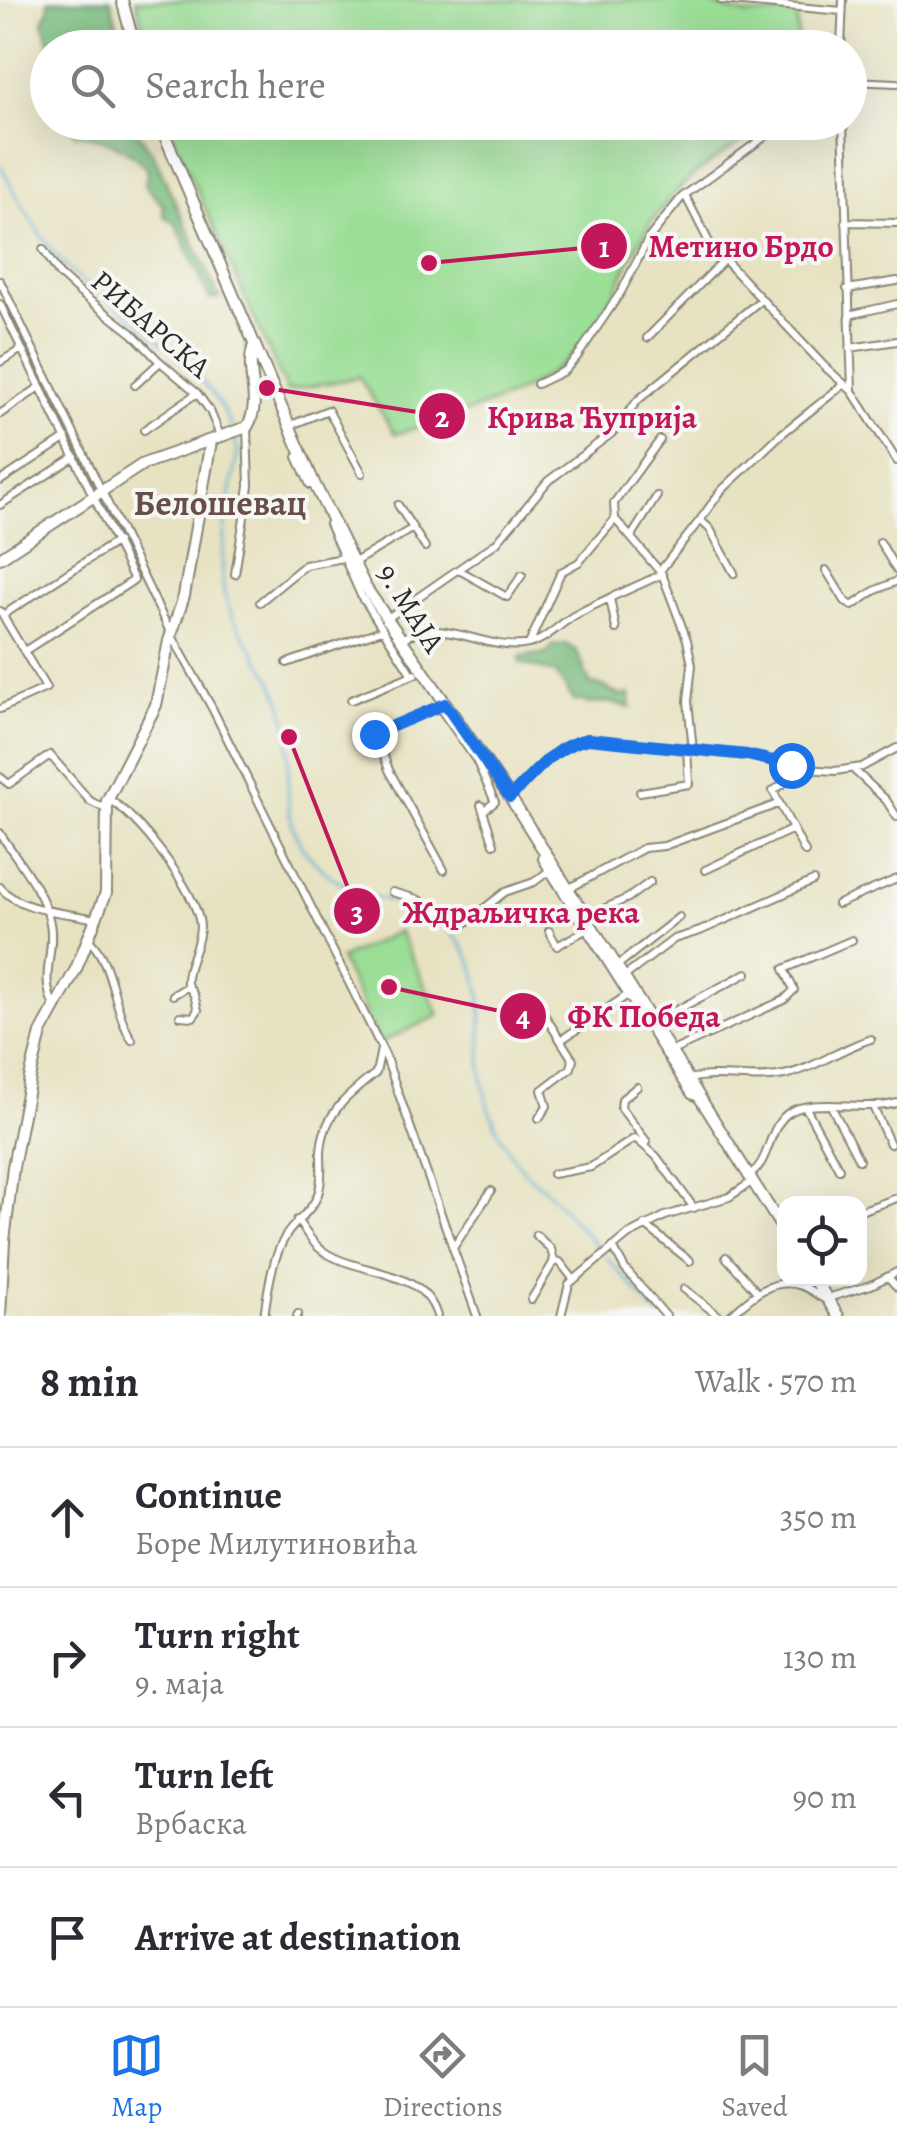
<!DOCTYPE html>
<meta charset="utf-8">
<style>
:root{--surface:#fff;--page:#f7f7f7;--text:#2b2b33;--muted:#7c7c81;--line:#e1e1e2;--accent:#1a73e8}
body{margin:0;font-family:Alegreya,serif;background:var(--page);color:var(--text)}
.controls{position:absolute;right:30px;bottom:30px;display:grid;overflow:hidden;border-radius:20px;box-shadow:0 10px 40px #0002}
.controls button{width:90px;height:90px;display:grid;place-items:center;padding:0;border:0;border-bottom:2px solid var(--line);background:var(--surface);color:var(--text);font:50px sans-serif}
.stop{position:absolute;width:30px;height:30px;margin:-22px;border:8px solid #1a73e8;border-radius:50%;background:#fff}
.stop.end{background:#1a73e8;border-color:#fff;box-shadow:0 2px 10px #0008}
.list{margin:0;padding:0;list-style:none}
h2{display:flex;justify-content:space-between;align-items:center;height:130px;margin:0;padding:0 40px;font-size:42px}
h2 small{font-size:32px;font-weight:400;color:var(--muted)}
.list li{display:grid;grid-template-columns:65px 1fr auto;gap:30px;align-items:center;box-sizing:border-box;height:140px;padding:0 40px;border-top:2px solid var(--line)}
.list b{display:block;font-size:38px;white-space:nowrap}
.list p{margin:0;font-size:32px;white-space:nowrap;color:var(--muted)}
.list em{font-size:32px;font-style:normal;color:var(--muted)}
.icon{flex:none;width:55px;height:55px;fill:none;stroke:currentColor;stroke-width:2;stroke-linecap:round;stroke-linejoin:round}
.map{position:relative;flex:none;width:897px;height:1316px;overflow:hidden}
.search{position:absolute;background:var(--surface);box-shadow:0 10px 40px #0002;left:30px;right:30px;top:30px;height:110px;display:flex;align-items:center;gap:25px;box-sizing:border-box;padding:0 35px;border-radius:55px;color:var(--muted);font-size:38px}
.sheet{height:690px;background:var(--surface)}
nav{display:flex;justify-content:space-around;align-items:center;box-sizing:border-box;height:140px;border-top:2px solid var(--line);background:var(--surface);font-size:28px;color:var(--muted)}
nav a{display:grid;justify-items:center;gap:5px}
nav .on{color:var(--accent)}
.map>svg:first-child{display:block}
.green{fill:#9bde96;stroke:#638460;stroke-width:2.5}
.forest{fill:#7cbd7f;stroke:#547455;stroke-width:2.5}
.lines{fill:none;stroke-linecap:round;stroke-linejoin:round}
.stream{stroke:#5baed6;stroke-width:2.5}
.street-casing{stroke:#898676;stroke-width:10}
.secondary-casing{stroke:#898676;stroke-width:14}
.street{stroke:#fff;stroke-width:6}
.secondary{stroke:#fff;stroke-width:10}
.route{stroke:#1a73e8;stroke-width:12}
.labels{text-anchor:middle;stroke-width:8;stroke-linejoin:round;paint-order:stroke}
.street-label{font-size:30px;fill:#2b2b2b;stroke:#f6f6f2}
.quarter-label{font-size:35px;font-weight:bold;fill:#684e49;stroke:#f6f6f2}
.leader{fill:none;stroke:#c2185b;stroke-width:4}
.callout-dot{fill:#c2185b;stroke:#f6f6f2;stroke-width:4}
.mark-label{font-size:30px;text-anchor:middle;font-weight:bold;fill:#fff}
.callout-label{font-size:32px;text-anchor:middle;font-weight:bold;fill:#c2185b;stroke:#f6f6f2;stroke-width:8;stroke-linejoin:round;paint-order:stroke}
</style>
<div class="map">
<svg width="897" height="1316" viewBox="0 0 897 1316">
<rect width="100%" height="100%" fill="#f6f6f2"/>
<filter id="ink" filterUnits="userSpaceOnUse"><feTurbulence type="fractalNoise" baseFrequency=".01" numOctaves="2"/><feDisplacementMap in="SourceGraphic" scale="20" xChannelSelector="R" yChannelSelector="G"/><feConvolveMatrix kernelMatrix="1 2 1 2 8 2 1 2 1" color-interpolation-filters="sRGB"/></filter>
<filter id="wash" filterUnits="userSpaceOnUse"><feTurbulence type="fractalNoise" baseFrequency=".0048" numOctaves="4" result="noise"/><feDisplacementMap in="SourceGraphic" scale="40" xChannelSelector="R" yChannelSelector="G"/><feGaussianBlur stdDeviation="2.25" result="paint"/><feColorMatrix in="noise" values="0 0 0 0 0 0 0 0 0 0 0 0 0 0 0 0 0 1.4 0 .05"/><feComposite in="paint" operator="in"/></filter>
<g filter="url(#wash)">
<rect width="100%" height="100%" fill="#e7e2c1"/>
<path class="green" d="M136 0H696L746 15 797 13 798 47H147Z
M167 123H774C714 158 669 183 636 249 617 285 599 331 568 359 525 399 450 418 395 434L359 377 287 391Z
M399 931 439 1015 380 1043 340 959Z"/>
<path class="forest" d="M48 0H111L122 47H51L43 21 49 10Z
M68 123H138V132L153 154 219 297 210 299 176 224 164 216 163 205 145 185 148 169C127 147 105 138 75 133Z
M566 644 577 651 590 684 605 687 620 696 630 694 631 708 607 702 587 704 585 701H574L556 673 520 663V657L548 653 552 646Z"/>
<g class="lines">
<path class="stream" d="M0 165C22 205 45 249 79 279 89 288 101 293 111 301 149 331 217 383 232 429
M234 436 238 451C231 494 219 542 223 586 228 630 274 665 285 714 299 773 267 820 322 869 368 912 430 890 468 955 489 993 478 1033 482 1074 485 1108 501 1143 523 1170 531 1179 543 1186 551 1195 568 1214 585 1233 602 1252
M607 1258 659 1316"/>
</g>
</g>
<g filter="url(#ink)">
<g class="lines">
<g class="street-casing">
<path id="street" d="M721 0 842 11
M841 48 843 0
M850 81 897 83
M843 122 852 390
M685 195 710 244 824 366 852 391 897 461
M845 222 897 223
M43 249 59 274 80 293 132 333 158 360 197 393 210 411 221 438
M0 281 171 634 212 708 385 1055 477 1316
M847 289 897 281
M0 304 134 580 26 650
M849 315 897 304
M647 338 724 260
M850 348 897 341
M0 362 22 349
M537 384 564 371 577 357 621 292 649 238 682 197 785 122
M135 385 160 362
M0 414 40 387
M289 426 328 410 362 473
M144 430 197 393
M297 457 310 485
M0 481 66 438
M0 505 75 457
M398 505 425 547
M615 519 662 574 687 640 692 665 688 701 693 750
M615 519 614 503 660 440
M700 520 721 491 779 436 843 385
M329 524 363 600
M631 537 657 496
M880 542 897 571
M353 563 413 528
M459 570 507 597 522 575
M826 570 845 601 852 606 874 591 897 581
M660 571 700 520 710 529 734 573
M235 574 249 486 247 427
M363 598 412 675
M610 598 616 629
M260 602 305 565 343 558
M0 611 46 688 0 709
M3 615 117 541
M385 620 496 543 548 481 612 433 638 400 762 299
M401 639C441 616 484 650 523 645 545 643 558 624 577 614 604 599 634 588 662 574
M529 644 561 572 579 562 615 519
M287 663 382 630
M351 700 415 674
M439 707 476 760 495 802 483 811
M804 769 773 791 805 852
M854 770 886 800 897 817
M0 777 9 784 50 755 90 801 106 809
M640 792 689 784 687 749
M510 797C535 774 552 746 588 739L747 755 805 769 835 771 862 767 897 748
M108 799C136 813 199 894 200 926 200 948 185 964 187 987L173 995
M481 805 494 844
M0 833C17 860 44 891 50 923 56 953 38 976 55 1008
M543 853 542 859 549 871 691 1095 701 1099
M444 870 389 770 375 733 445 704
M705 870 793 829
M0 887C20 912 66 912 96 919
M568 889 644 848 664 846 778 804
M392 892 417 899 463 925 505 892 534 882 549 871
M838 904 897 879
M587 916 628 898 650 882
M549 931 557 946 589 928
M87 938C115 963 112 1009 132 1040
M618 965 679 917
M625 976 674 939 700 931 813 881
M535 1000 573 1060 571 1068 542 1090 547 1106 539 1118
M180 1016 193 1017 198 1010 194 995 187 984
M654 1022 747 973
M561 1040 629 994
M672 1051 784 1000 794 990 784 969 852 940
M689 1079C721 1071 752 1082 784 1075 814 1069 841 1048 871 1039
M637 1087 622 1099 621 1108 647 1142
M831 1106 859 1160
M806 1108 839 1169
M874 1109 890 1144
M553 1174 591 1167 635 1138 656 1156 694 1208
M750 1175C771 1160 767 1130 787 1114 809 1096 867 1112 897 1103
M860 1211 897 1198
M297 1220C305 1230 312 1244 323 1251 359 1276 423 1267 437 1316
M645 1225 690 1261
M613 1247 625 1269 666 1316
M453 1248 491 1191
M726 1257 757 1292
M554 1261 560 1262 574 1280
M888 1277 897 1287
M684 1289 719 1316
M531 1300 554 1261 551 1249 536 1235
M264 1316C268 1289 272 1257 287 1234 296 1221 309 1213 316 1199 323 1184 321 1168 321 1152 323 1114 348 1095 376 1073L381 1049
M297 1316 298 1314
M561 1316 569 1284 628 1235 665 1216 729 1197 753 1181
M730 1316C749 1298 774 1275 802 1286 810 1289 817 1295 824 1299L871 1285 897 1272"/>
</g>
<g class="secondary-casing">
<path id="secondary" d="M122 0 135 48
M159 122 314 483 366 588 510 797 784 1231
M0 558 143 464 247 427C263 401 245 374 253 348
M814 1278 838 1316
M0 1316 4 1241 13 1167 30 1078 41 1033 76 969 106 893 107 801 156 705 169 641 184 596 211 441"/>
</g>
<use href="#street" class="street"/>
<use href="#secondary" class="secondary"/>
</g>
</g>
<g class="lines" filter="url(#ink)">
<path class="route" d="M374 734 445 704 510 797C535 774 552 746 588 739L747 755 791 765"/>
</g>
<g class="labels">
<g class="street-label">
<text transform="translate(151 324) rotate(41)" y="10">РИБАРСКА</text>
<text transform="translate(411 608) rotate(58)" y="10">9. МАЈА</text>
</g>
<g class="quarter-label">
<text x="220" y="515">Белошевац</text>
</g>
</g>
<path class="leader" d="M429 263L604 246M267 388L442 416M289 737L357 911M389 987L523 1016"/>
<g class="callout-dot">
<circle cx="429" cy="263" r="10"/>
<circle cx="267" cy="388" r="10"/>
<circle cx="289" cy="737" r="10"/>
<circle cx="389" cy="987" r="10"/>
<circle cx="604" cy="246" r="25"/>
<circle cx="442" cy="416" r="25"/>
<circle cx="357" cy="911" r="25"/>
<circle cx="523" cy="1016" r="25"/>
</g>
<g class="mark-label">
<text x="604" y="257">1</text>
<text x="442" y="427">2</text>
<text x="357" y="922">3</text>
<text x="523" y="1026">4</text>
</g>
<g class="callout-label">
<text x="741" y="257">Метино Брдо</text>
<text x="592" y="428">Крива Ћуприја</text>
<text x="521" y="923">Ждраљичка река</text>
<text x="644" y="1027">ФК Победа</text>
</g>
</svg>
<div class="controls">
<button><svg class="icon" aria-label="locate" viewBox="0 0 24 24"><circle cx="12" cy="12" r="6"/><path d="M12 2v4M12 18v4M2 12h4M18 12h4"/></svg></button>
</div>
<div class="stop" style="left:791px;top:765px"></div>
<div class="stop end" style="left:374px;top:734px"></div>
<div class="search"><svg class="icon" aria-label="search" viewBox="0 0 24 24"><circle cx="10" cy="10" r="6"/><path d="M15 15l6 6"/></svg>Search here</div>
</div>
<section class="sheet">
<h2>8 min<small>Walk · 570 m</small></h2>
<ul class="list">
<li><svg class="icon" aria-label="ahead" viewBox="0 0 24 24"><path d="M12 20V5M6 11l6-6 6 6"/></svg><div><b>Continue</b><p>Боре Милутиновића</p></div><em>350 m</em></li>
<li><svg class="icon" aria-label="right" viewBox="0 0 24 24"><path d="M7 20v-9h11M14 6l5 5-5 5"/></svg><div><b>Turn right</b><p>9. маја</p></div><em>130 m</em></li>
<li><svg class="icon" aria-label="left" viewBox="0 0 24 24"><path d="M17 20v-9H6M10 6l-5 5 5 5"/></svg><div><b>Turn left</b><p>Врбаска</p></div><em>90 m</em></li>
<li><svg class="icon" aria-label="arrive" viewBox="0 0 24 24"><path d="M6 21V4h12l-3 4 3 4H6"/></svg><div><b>Arrive at destination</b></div></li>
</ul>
</section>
<nav>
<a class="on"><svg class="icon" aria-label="map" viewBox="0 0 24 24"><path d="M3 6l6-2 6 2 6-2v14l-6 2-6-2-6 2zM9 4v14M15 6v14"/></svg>Map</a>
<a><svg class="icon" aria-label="directions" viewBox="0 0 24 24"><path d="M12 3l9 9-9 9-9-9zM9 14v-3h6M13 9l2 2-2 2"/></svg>Directions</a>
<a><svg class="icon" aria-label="saved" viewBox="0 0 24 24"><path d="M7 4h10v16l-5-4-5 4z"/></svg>Saved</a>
</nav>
